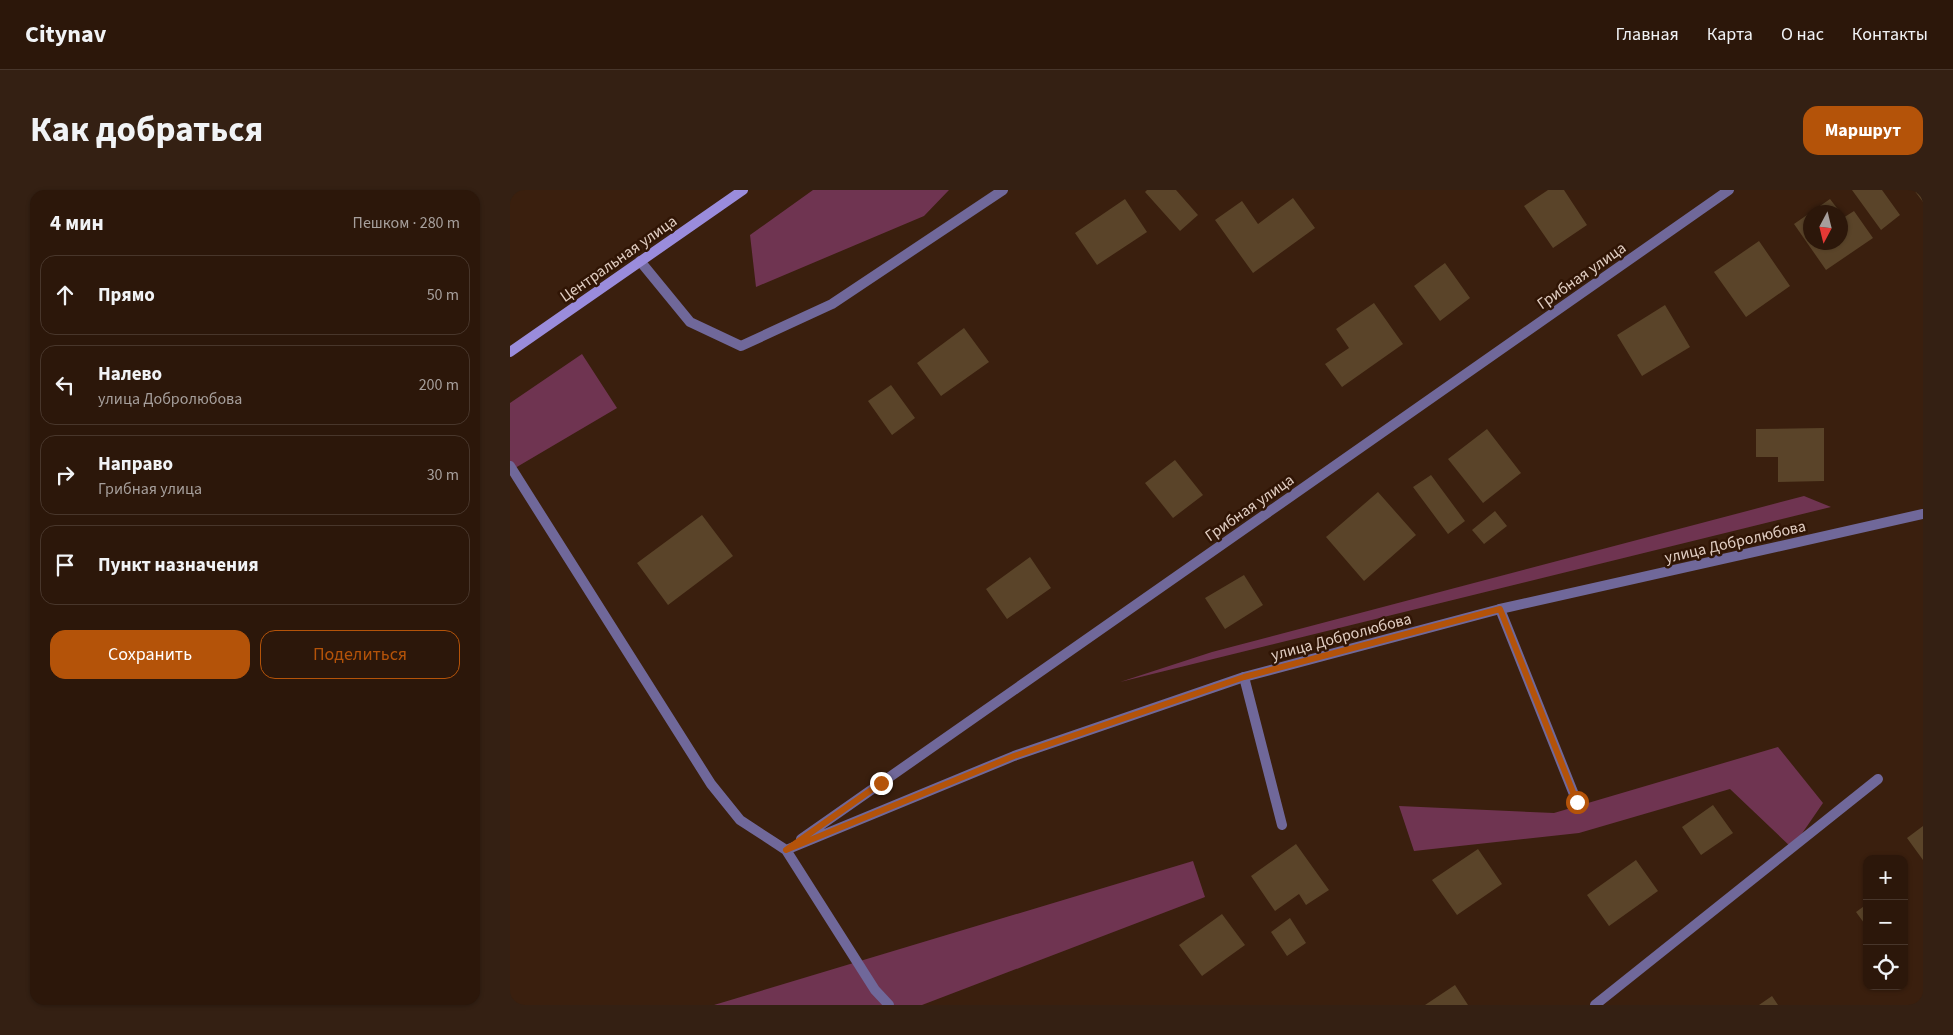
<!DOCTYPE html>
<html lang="ru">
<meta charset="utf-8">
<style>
:root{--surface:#2c170a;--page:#342013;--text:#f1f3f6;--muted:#a69f9c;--line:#48362b;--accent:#b45309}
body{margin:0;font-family:"Source Sans 3",sans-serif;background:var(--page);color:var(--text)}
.controls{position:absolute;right:15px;bottom:15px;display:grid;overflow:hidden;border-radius:10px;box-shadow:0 1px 4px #0004}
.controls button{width:45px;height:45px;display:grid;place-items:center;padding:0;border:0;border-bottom:1px solid var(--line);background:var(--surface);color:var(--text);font:25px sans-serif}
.compass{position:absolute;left:1293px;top:15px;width:45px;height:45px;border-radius:50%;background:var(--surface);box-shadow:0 1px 4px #0004;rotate:187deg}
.stop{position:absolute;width:15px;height:15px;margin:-11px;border:4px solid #b45309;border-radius:50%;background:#fff}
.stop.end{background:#b45309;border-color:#fff;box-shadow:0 1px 5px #0008}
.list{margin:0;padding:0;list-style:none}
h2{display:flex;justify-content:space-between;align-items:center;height:65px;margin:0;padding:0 20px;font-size:21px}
h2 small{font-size:16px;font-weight:400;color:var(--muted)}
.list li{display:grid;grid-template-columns:32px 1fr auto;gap:15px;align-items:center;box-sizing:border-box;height:80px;margin:0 10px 10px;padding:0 10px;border:1px solid var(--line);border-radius:15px}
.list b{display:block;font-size:19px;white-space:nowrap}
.list p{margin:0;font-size:16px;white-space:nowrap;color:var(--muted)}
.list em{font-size:16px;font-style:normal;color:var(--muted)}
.actions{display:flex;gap:10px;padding:15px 20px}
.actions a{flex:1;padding:11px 0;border:1px solid var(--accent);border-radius:15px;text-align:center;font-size:18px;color:var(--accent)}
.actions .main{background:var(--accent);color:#fff}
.icon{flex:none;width:28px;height:28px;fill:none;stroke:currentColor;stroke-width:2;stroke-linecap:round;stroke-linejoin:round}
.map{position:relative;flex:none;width:1413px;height:815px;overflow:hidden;border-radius:15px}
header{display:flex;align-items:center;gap:30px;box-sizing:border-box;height:70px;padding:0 25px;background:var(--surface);border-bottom:1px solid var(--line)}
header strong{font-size:24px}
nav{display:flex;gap:28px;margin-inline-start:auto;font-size:18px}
.intro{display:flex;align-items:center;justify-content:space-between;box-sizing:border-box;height:120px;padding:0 30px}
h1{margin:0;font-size:35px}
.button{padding:12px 22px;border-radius:15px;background:var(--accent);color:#fff;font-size:18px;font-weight:700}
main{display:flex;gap:30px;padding:0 30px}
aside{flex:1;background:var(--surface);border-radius:15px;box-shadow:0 1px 4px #0004}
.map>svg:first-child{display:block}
.green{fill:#6f3451}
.building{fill:#5a4429}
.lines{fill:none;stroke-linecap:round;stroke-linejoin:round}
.service{stroke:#70689a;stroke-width:10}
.minor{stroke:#70689a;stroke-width:10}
.secondary{stroke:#9a8cdc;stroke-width:10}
.route{stroke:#b45309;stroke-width:6}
.labels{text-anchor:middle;stroke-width:5;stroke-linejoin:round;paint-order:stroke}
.street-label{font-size:16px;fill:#e1cec3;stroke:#301505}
</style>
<header>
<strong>Citynav</strong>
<nav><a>Главная</a><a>Карта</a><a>О нас</a><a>Контакты</a></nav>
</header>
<div class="intro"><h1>Как добраться</h1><a class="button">Маршрут</a></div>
<main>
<aside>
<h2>4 мин<small>Пешком · 280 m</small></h2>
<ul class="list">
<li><svg class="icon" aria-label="ahead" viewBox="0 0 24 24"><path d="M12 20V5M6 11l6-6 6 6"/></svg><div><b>Прямо</b></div><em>50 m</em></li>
<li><svg class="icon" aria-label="left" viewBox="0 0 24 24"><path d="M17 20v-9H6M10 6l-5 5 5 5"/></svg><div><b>Налево</b><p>улица Добролюбова</p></div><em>200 m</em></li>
<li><svg class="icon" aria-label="right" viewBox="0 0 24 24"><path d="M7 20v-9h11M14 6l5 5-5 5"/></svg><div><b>Направо</b><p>Грибная улица</p></div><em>30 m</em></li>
<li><svg class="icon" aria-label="arrive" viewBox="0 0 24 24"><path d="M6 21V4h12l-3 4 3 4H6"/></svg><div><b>Пункт назначения</b></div></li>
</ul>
<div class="actions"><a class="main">Сохранить</a><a>Поделиться</a></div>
</aside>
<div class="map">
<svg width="1413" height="815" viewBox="0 0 1413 815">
<rect width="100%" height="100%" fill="#3a1f0e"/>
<path class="green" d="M303 0H439L414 26 246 97 240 45Z
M72 164 107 218 0 281V213Z
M1294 306 1321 317 610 492 702 462Z
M1268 557 1313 613 1282 658 1220 599 1069 643 904 661 889 616 1044 623Z
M683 671 695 707 412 815H204Z"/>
<path class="building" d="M637 0H666L688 25 670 41 635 2Z
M1038 0H1054L1077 35 1043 58 1014 16Z
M1342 0H1372L1390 25 1371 40Z
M1404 0H1413V12Z
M783 8 805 38 743 83 705 30 732 11 748 34Z
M615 9 637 42 587 75 565 43Z
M1320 9 1330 22H1300V52H1330V24L1333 28 1344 21 1363 48 1316 80 1284 34Z
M1249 51 1280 96 1236 127 1204 82Z
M935 73 960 108 930 131 904 96Z
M864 113 893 154 832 197 815 174 839 158 826 139Z
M1155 115 1180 157 1132 186 1107 145Z
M454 138 479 172 431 206 407 173Z
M381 195 405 228 382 245 358 211Z
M1314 238V291L1268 292V267H1246V239Z
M977 239 1011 283 973 313 938 269Z
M665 270 693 305 663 328 635 293Z
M921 285 955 331 938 344 903 297Z
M868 302 906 345 854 391 816 347Z
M985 321 997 336 974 354 962 340Z
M192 325 223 366 158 415 127 373Z
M520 367 541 398 497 429 476 399Z
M734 385 753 415 715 439 695 408Z
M1203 615 1223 643 1191 665 1172 637Z
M1413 636V670L1397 648Z
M786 654 819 700 796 715 789 704 765 721 741 686Z
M968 659 992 694 947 725 922 690Z
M1126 670 1148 701 1099 736 1077 705Z
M1357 714V737L1346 722Z
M712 724 735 755 692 786 669 755Z
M780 728 796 753 777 766 761 742Z
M945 795 958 815H915Z
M1262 806 1268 815H1249Z"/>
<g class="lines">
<path class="service" d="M990 419 1067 612
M734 487 772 635"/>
<path class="minor" d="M130 71 180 132 231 156 322 114 493 0
M0 276 201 594 230 630 276 660 365 800 379 815
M291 649 1219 0
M276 660 504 566 734 487 990 419 1413 324
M1085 815 1368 589"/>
<path class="secondary" d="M0 162 233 0"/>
</g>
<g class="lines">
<path class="route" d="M371 593 276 660 504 566 734 487 990 419 1067 612"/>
</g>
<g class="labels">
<g class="street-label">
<text transform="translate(108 68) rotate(-35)" y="6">Центральная улица</text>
<text transform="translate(1071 85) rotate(-35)" y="6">Грибная улица</text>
<text transform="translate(739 317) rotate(-35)" y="6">Грибная улица</text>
<text transform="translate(1225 351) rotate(-13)" y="6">улица Добролюбова</text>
<text transform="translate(831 446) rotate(-15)" y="6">улица Добролюбова</text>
</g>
</g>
</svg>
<div class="controls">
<button>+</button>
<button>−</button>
<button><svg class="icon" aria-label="locate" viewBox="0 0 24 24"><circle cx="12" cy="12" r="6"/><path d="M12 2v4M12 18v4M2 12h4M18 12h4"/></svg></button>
</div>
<svg class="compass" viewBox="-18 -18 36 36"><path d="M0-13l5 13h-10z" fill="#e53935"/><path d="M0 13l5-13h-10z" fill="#a69f9c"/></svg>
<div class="stop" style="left:1067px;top:612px"></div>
<div class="stop end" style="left:371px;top:593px"></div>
</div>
</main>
